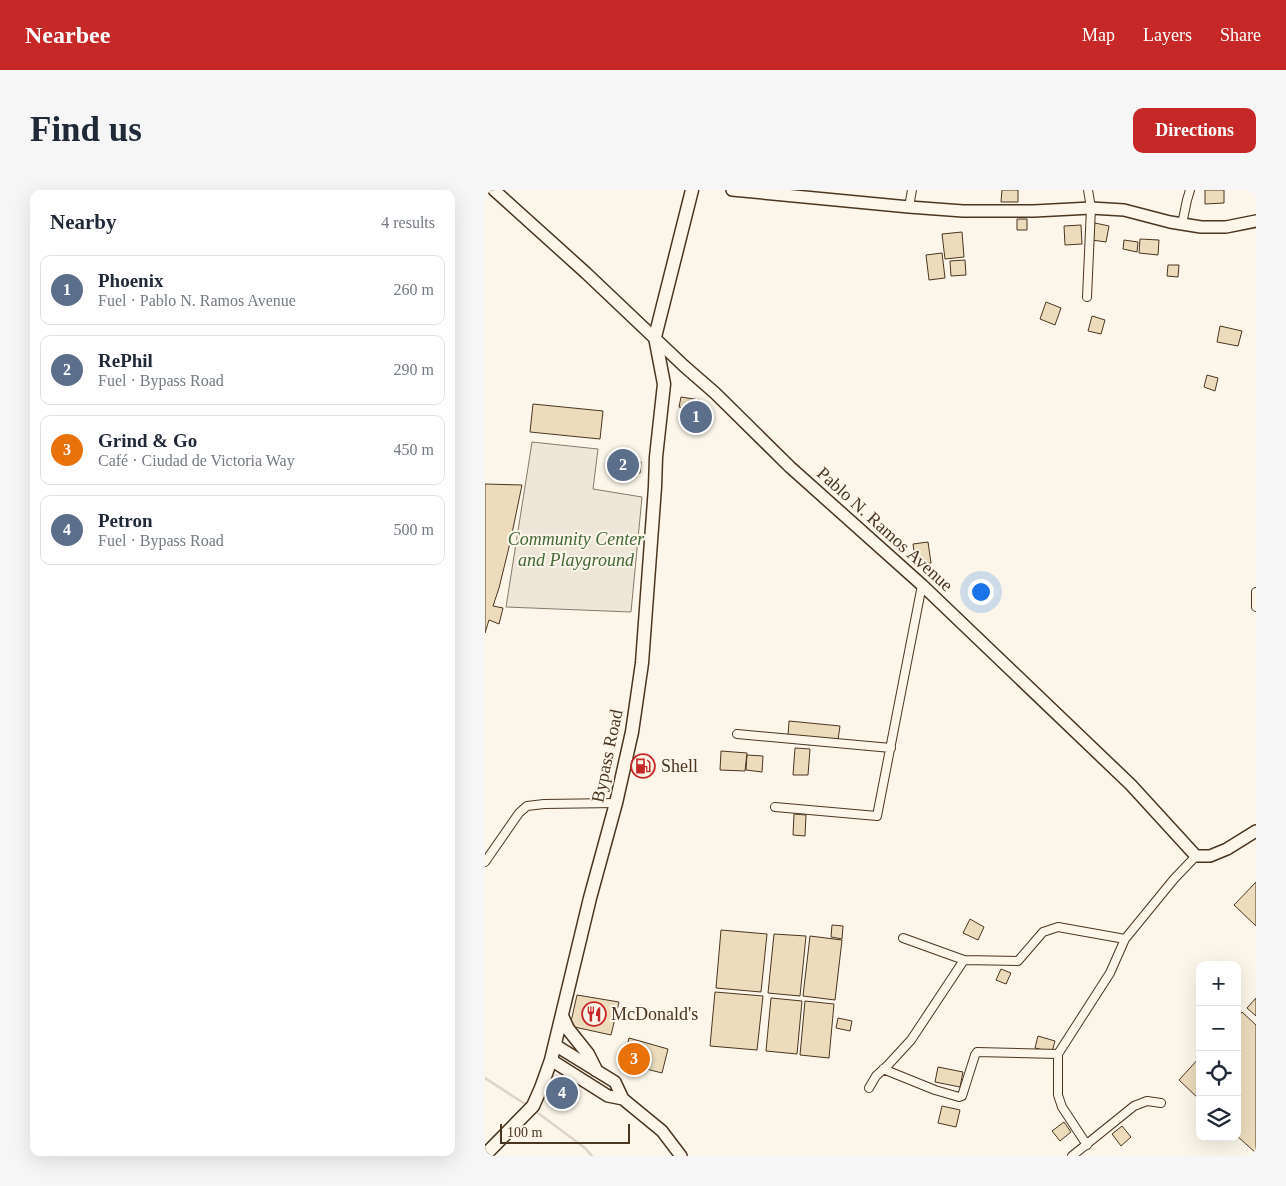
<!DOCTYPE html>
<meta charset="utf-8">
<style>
:root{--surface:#fff;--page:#f6f6f7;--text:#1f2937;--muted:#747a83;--line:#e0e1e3;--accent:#c62828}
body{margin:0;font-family:Georgia,serif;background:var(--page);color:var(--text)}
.controls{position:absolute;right:15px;bottom:15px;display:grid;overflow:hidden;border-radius:10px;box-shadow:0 5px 20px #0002}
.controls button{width:45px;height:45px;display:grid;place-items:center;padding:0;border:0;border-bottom:1px solid var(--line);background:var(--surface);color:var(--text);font:25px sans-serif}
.scale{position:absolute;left:15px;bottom:12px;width:130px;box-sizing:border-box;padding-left:5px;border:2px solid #4a3520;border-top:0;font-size:14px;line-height:18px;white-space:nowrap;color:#4a3520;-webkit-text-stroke:4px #fbf6e9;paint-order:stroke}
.you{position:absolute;left:495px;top:401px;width:18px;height:18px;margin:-12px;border:4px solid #fff;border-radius:50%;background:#1a73e8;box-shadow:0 0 0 8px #1a73e833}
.badge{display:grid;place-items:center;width:32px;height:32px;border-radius:50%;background:var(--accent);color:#fff;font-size:16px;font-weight:700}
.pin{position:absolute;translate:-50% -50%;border:2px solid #fff;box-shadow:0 1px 5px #0006}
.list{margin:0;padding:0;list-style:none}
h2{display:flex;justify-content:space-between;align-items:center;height:65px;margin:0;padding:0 20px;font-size:21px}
h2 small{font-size:16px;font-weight:400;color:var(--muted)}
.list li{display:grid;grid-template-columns:32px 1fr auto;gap:15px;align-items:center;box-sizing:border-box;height:70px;margin:0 10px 10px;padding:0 10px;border:1px solid var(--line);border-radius:10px}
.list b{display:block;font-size:19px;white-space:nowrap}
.list p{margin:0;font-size:16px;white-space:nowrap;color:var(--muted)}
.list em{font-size:16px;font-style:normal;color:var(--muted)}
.icon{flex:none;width:28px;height:28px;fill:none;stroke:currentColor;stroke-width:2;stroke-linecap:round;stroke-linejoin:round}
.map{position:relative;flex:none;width:771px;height:966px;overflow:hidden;border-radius:10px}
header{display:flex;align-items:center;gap:30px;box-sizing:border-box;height:70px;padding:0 25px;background:var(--accent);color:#fff}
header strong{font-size:24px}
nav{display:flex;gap:28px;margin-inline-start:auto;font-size:18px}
.intro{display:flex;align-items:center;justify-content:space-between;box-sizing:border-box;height:120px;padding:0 30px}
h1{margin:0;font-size:35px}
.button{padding:12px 22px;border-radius:10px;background:var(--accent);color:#fff;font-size:18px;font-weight:700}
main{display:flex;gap:30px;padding:0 30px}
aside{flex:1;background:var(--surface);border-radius:10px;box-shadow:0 5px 20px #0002}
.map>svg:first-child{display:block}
.green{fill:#ede6d9;stroke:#887966}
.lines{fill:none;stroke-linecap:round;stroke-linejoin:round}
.stream{stroke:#dcd4c6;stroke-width:2.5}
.building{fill:#ecdcbc;stroke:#4a3520}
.street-casing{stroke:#4a3520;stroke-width:10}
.secondary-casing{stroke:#4a3520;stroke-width:14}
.primary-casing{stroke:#4a3520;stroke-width:15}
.street{stroke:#fbf6e9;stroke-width:8}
.secondary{stroke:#fbf6e9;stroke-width:11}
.primary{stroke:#fbf6e9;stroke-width:12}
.labels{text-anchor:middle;stroke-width:4;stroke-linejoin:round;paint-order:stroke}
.street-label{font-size:18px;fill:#4a3520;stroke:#fbf6e9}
.park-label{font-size:18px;font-style:italic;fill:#436837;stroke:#fbf6e9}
.poi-label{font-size:18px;fill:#4a3520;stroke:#fbf6e9;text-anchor:start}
</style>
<header>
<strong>Nearbee</strong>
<nav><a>Map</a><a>Layers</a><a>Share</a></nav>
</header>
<div class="intro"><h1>Find us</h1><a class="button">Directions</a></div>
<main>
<aside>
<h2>Nearby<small>4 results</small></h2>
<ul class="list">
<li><span class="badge" style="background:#5c6f8a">1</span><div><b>Phoenix</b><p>Fuel · Pablo N. Ramos Avenue</p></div><em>260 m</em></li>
<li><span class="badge" style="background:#5c6f8a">2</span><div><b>RePhil</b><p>Fuel · Bypass Road</p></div><em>290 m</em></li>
<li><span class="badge" style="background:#e8710a">3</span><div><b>Grind &amp; Go</b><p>Café · Ciudad de Victoria Way</p></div><em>450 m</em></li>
<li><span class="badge" style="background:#5c6f8a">4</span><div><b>Petron</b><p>Fuel · Bypass Road</p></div><em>500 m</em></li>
</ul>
</aside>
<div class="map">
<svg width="771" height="966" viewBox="0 0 771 966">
<rect width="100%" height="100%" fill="#fbf6e9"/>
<path class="green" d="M47 252 113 259 108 299 157 307 146 422 21 417Z"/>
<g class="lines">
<path class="stream" d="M0 888 43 916
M49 920 100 958 107 966"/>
</g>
<path class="building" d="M517 0H533V12H516Z
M720 0H739V13L720 14Z
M532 29H542V40H532Z
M610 33 624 36 621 52 607 50Z
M596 35 597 54 580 55 579 36Z
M477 42 479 67 460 69 457 44Z
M655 49 674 50 673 65 654 63Z
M639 50 653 52 652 62 638 59Z
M457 63 460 88 444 90 441 65Z
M480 70 481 85 466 86 465 71Z
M683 75H694L693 87 682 86Z
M561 112 576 118 570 135 555 129Z
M607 126 620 130 616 144 603 141Z
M735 136 757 141 753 156 732 152Z
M722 185 733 188 730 201 719 197Z
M196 207 215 210 213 221 194 217Z
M48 214 118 221 115 249 45 242Z
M136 270 156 272 155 283 135 281Z
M0 294 37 295 25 353 14 398 8 416 18 418 14 434 4 430 0 443Z
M443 352 446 373 431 375 428 354Z
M304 531 355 536 353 550 303 546Z
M310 558 325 559 323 585H308Z
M236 561 262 563 260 581 235 580Z
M262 565 278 566 277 582 261 580Z
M309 624 321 625 320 646 308 645Z
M771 692V736L749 715Z
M485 729 499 737 493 750 478 743Z
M347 735 358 736 357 749 346 747Z
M236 740 282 744 276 802 231 798Z
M289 744 321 746 315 806 283 803Z
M325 746 357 750 350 810 318 806Z
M516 779 526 783 521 794 511 790Z
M230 802 278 806 272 860 225 856Z
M92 805 134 812 126 845 85 836Z
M286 808 317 811 312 864 281 861Z
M771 808V826L762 818Z
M320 811 349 814 344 868 315 865Z
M757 822 771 835V963L752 946V828Z
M353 828 367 831 365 841 351 838Z
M553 846 570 851 567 862 550 858Z
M144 848 183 859 177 883 138 873Z
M715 867V910L694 890Z
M453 877 478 882 475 897 450 892Z
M74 898 86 902 81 915 69 911Z
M457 916 475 920 471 937 453 933Z
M579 932 586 942 575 951 567 941Z
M637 936 646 947 636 956 627 944Z"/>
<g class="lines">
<g class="street-casing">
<path id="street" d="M424 17 427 0
M697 34 702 10 705 0
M602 107 606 18 603 0
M771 402V417
M252 544 406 558
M290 617 392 626 437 395
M0 672 34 623 42 616 59 614 131 613
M418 748 479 770 533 771 558 742 573 737 640 749
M573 864 625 783 640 749 689 689 711 666
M573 864V905L577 917 602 955
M398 879 450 900 474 907 477 906 490 865 492 862 573 864
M384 898 391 886 403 875 426 850 479 770
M587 966 649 916 662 911 676 913"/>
</g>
<g class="secondary-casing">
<path id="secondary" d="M9 0 101 83 199 176 230 203 305 277 437 395 646 595 711 666H725L742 659 771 641
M247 0 424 17 478 21H549L606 18 639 20 685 32 716 37H741L771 31
M70 855 130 892 138 909 177 941 196 966
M66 870 123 906 138 909"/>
</g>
<g class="primary-casing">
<path id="primary" d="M77 826 83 839 103 864 111 880
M0 965 48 916 56 898 66 870 105 708 131 613 147 542 157 473 170 297 171 267 179 194 170 147 207 0"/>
</g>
<use href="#street" class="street"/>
<use href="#secondary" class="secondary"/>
<use href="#primary" class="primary"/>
</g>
<defs>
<g id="fuel-ring" transform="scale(1.25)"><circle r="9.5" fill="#fbf6e9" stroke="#c62828" stroke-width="1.5"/><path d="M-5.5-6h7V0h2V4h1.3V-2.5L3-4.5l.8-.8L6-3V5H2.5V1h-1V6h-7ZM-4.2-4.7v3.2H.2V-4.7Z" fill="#c62828"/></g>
<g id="restaurant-ring" transform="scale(1.25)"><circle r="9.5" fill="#fbf6e9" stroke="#c62828" stroke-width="1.5"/><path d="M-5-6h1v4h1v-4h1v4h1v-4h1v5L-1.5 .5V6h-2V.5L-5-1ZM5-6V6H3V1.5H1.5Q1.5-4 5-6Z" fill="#c62828"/></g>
</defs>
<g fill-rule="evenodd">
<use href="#fuel-ring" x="158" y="576"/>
<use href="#restaurant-ring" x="109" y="824"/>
</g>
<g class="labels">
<g class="street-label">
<text transform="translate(400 339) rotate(42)" y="6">Pablo N. Ramos Avenue</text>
<text transform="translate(122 566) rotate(-78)" y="6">Bypass Road</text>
</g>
<g class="park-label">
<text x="91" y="355">Community Center<tspan x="91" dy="21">and Playground</tspan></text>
</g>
<g class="poi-label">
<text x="176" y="582">Shell</text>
<text x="126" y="830">McDonald's</text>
</g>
</g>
</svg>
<div class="controls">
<button>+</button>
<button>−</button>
<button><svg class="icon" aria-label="locate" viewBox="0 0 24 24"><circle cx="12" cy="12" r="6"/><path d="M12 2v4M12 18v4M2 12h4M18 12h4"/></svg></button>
<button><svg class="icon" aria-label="layers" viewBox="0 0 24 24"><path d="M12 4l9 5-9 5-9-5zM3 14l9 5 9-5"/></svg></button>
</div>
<div class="scale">100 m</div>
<div class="you"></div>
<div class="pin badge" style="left:211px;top:227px;background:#5c6f8a">1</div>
<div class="pin badge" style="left:138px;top:275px;background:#5c6f8a">2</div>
<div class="pin badge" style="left:149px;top:869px;background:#e8710a">3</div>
<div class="pin badge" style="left:77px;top:903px;background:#5c6f8a">4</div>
</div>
</main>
